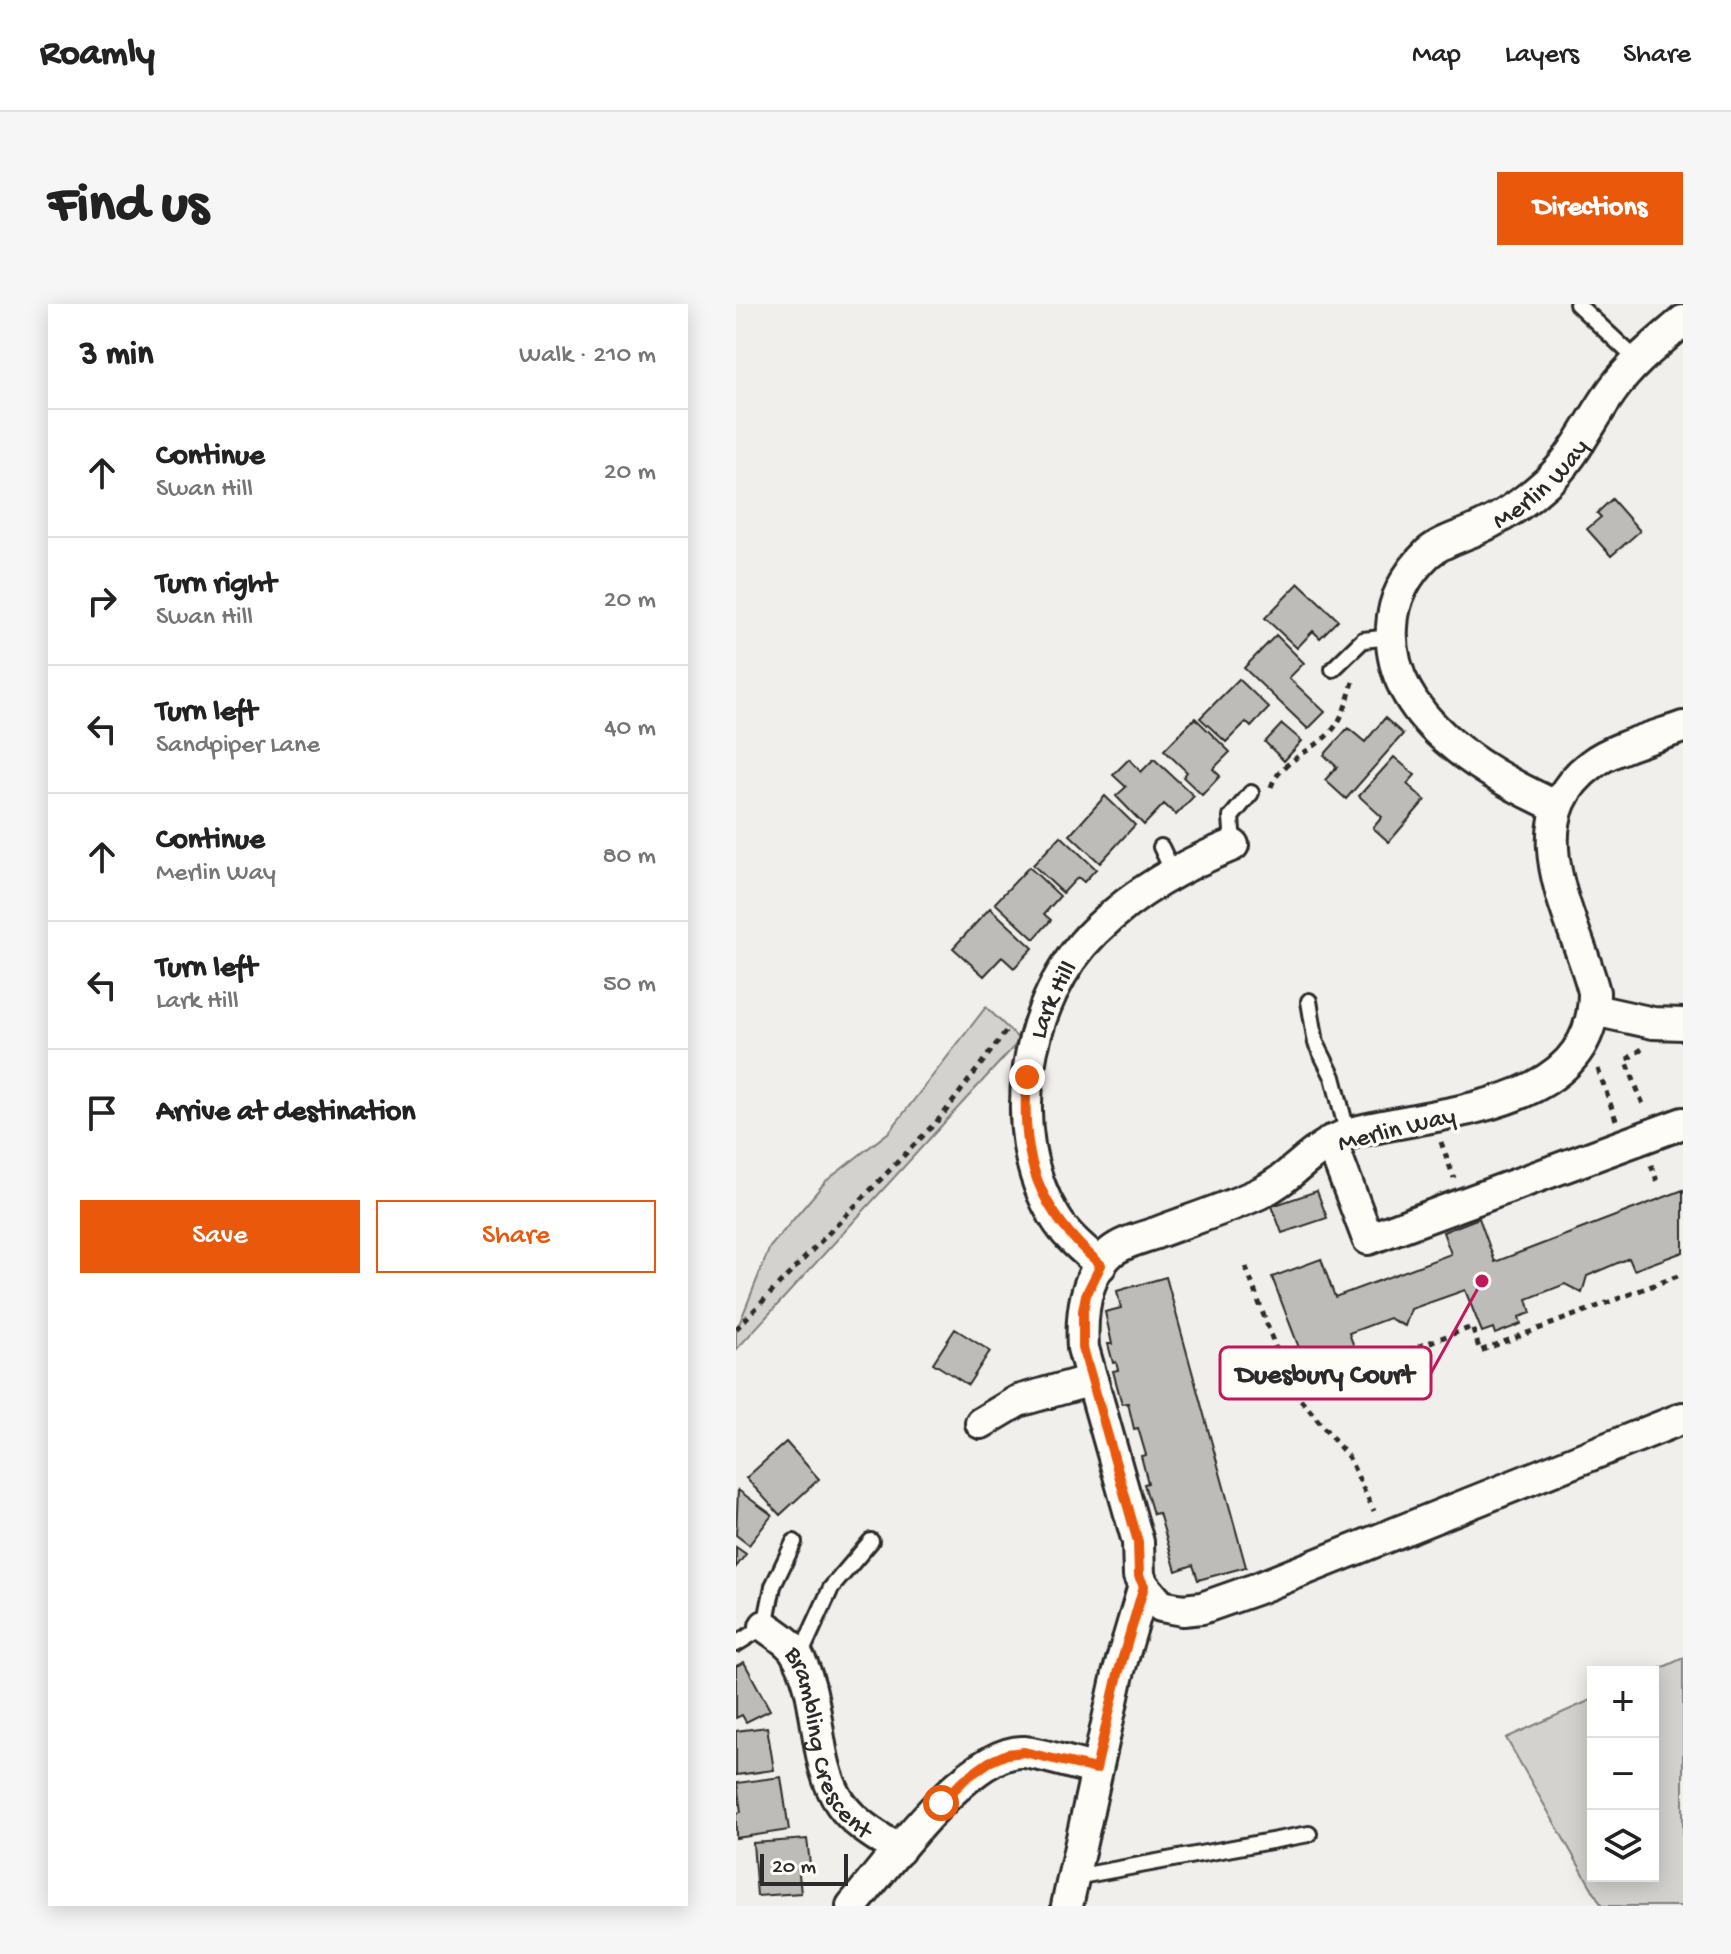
<!DOCTYPE html>
<meta charset="utf-8">
<style>
:root{--surface:#fff;--page:#f6f6f6;--text:#222;--muted:#767676;--line:#e0e0e0;--accent:#ea580c}
body{margin:0;font-family:"Gochi Hand",sans-serif;background:var(--page);color:var(--text)}
.controls{position:absolute;right:24px;bottom:24px;display:grid;overflow:hidden;border-radius:0px;box-shadow:0 4px 20px #0003}
.controls button{width:72px;height:72px;display:grid;place-items:center;padding:0;border:0;border-bottom:2px solid var(--line);background:var(--surface);color:var(--text);font:40px sans-serif}
.scale{position:absolute;left:24px;bottom:20px;width:88px;box-sizing:border-box;padding-left:8px;border:4px solid #2b2b2b;border-top:0;font-size:22px;line-height:28px;white-space:nowrap;color:#2b2b2b;-webkit-text-stroke:6px #fdfcf7;paint-order:stroke}
.stop{position:absolute;width:24px;height:24px;margin:-18px;border:6px solid #ea580c;border-radius:50%;background:#fff}
.stop.end{background:#ea580c;border-color:#fff;box-shadow:0 2px 8px #0008}
.list{margin:0;padding:0;list-style:none}
h2{display:flex;justify-content:space-between;align-items:center;height:104px;margin:0;padding:0 32px;font-size:34px}
h2 small{font-size:26px;font-weight:400;color:var(--muted)}
.list li{display:grid;grid-template-columns:52px 1fr auto;gap:24px;align-items:center;box-sizing:border-box;height:128px;padding:0 32px;border-top:2px solid var(--line)}
.list b{display:block;font-size:30px;white-space:nowrap}
.list p{margin:0;font-size:26px;white-space:nowrap;color:var(--muted)}
.list em{font-size:26px;font-style:normal;color:var(--muted)}
.actions{display:flex;gap:16px;padding:24px 32px}
.actions a{flex:1;padding:18px 0;border:2px solid var(--accent);border-radius:0px;text-align:center;font-size:28px;color:var(--accent)}
.actions .main{background:var(--accent);color:#fff}
.icon{flex:none;width:44px;height:44px;fill:none;stroke:currentColor;stroke-width:2;stroke-linecap:round;stroke-linejoin:round}
.map{position:relative;flex:none;width:947px;height:1602px;overflow:hidden;border-radius:0px}
header{display:flex;align-items:center;gap:48px;box-sizing:border-box;height:112px;padding:0 40px;background:var(--surface);border-bottom:2px solid var(--line)}
header strong{font-size:38px}
nav{display:flex;gap:44px;margin-inline-start:auto;font-size:28px}
.intro{display:flex;align-items:center;justify-content:space-between;box-sizing:border-box;height:192px;padding:0 48px}
h1{margin:0;font-size:56px}
.button{padding:20px 36px;border-radius:0px;background:var(--accent);color:#fff;font-size:28px;font-weight:700}
main{display:flex;gap:48px;padding:0 48px}
aside{flex:1;background:var(--surface);border-radius:0px;box-shadow:0 4px 20px #0003}
.map>svg:first-child{display:block}
.green{fill:#d3d2cf;stroke:#7f7e7d;stroke-width:2}
.building{fill:#bdbcb8;stroke:#2b2b2b;stroke-width:2}
.lines{fill:none;stroke-linecap:round;stroke-linejoin:round}
.service-casing{stroke:#2b2b2b;stroke-width:20}
.minor-casing{stroke:#2b2b2b;stroke-width:36}
.path{stroke:#2b2b2b;stroke-width:5;stroke-dasharray:6 6;stroke-linecap:butt}
.service{stroke:#fdfcf7;stroke-width:14}
.minor{stroke:#fdfcf7;stroke-width:30}
.route{stroke:#ea580c;stroke-width:10}
.labels{text-anchor:middle;stroke-width:7;stroke-linejoin:round;paint-order:stroke}
.street-label{font-size:26px;fill:#2b2b2b;stroke:#fdfcf7}
.leader{fill:none;stroke:#c2185b;stroke-width:3}
.callout-dot{fill:#c2185b;stroke:#fdfcf7;stroke-width:3}
.callout{fill:#fdfcf7;stroke:#c2185b;stroke-width:3}
.callout-label{font-size:28px;text-anchor:middle;font-weight:bold;fill:#2b2b2b}
</style>
<header>
<strong>Roamly</strong>
<nav><a>Map</a><a>Layers</a><a>Share</a></nav>
</header>
<div class="intro"><h1>Find us</h1><a class="button">Directions</a></div>
<main>
<aside>
<h2>3 min<small>Walk · 210 m</small></h2>
<ul class="list">
<li><svg class="icon" aria-label="ahead" viewBox="0 0 24 24"><path d="M12 20V5M6 11l6-6 6 6"/></svg><div><b>Continue</b><p>Swan Hill</p></div><em>20 m</em></li>
<li><svg class="icon" aria-label="right" viewBox="0 0 24 24"><path d="M7 20v-9h11M14 6l5 5-5 5"/></svg><div><b>Turn right</b><p>Swan Hill</p></div><em>20 m</em></li>
<li><svg class="icon" aria-label="left" viewBox="0 0 24 24"><path d="M17 20v-9H6M10 6l-5 5 5 5"/></svg><div><b>Turn left</b><p>Sandpiper Lane</p></div><em>40 m</em></li>
<li><svg class="icon" aria-label="ahead" viewBox="0 0 24 24"><path d="M12 20V5M6 11l6-6 6 6"/></svg><div><b>Continue</b><p>Merlin Way</p></div><em>80 m</em></li>
<li><svg class="icon" aria-label="left" viewBox="0 0 24 24"><path d="M17 20v-9H6M10 6l-5 5 5 5"/></svg><div><b>Turn left</b><p>Lark Hill</p></div><em>50 m</em></li>
<li><svg class="icon" aria-label="arrive" viewBox="0 0 24 24"><path d="M6 21V4h12l-3 4 3 4H6"/></svg><div><b>Arrive at destination</b></div></li>
</ul>
<div class="actions"><a class="main">Save</a><a>Share</a></div>
</aside>
<div class="map">
<svg width="947" height="1602" viewBox="0 0 947 1602">
<rect width="100%" height="100%" fill="#f0efeb"/>
<filter id="ink" filterUnits="userSpaceOnUse"><feTurbulence type="fractalNoise" baseFrequency=".0125" numOctaves="2"/><feDisplacementMap in="SourceGraphic" scale="16" xChannelSelector="R" yChannelSelector="G"/><feConvolveMatrix kernelMatrix="1 2 1 2 8 2 1 2 1" color-interpolation-filters="sRGB"/></filter>
<g filter="url(#ink)">
<path class="green" d="M250 703 284 736 0 1046V1028L34 943 90 877 153 828Z
M947 1354V1602H866L770 1434 857 1395V1572H917V1368Z"/>
<path class="building" d="M876 195 904 227 875 252 851 225 865 213 861 209Z
M563 279 602 316 584 334 577 327 561 344 529 314Z
M540 331 568 359 553 374 589 408 572 425 508 364Z
M503 375 533 404 515 423 510 418 490 438 464 414Z
M459 414 494 448 477 465 484 472 466 491 447 473 451 468 428 446Z
M649 414 667 430 610 495 589 476 601 463 588 451 612 424 629 438Z
M546 420 566 437 548 457 529 438Z
M658 453 679 471 671 480 689 496 653 538 637 524 646 513 623 492Z
M393 455 405 468 418 455 458 492 440 511 428 500 408 521 380 492 390 483 377 471Z
M369 492 399 521 364 559 334 531Z
M325 532 360 565 348 578 342 573 327 589 297 561Z
M293 563 324 592 308 610 315 616 298 635 259 599Z
M254 604 297 644 278 664 266 653 248 672 217 644Z
M947 886V948L898 966 893 954 851 972 846 989 829 980 791 995 795 1009 783 1013 785 1020 759 1030 757 1024 746 1028 729 986 675 1005 669 1022 653 1014 613 1029 618 1043 606 1046 609 1055 582 1064 580 1057 570 1062 536 973 585 955 599 993 715 950 707 928 743 914 759 958Z
M581 887 591 914 546 929 536 902Z
M430 973 510 1263 462 1276 457 1261 440 1267 423 1209 417 1210 408 1180 412 1179 405 1152 410 1151 402 1124 398 1125 392 1099 386 1100 377 1067 382 1066 380 1058 377 1059 372 1040H376L369 1008 385 1004 381 987Z
M219 1025 254 1047 232 1081 197 1059Z
M50 1138 83 1175 44 1211 10 1174Z
M2 1186 36 1211 13 1241 0 1231Z
M0 1243 10 1250 0 1263Z
M8 1358 34 1406 10 1418 6 1411 0 1414V1362Z
M31 1423 38 1466 0 1471V1427Z
M45 1473 53 1526 0 1534V1509L5 1508 1 1479Z
M71 1535 74 1560 62 1561 65 1589 21 1592 17 1539Z"/>
<g class="lines">
<g class="service-casing">
<path id="service" d="M841 0 902 57
M597 365 627 336 655 333
M497 541 495 513 515 489
M425 543 437 568
M573 697 580 739 597 773 612 831
M0 1340 29 1322 37 1282 58 1238
M63 1354 95 1284 135 1237
M339 1573 573 1530"/>
</g>
<g class="minor-casing">
<g id="minor">
<path d="M947 423C922 432 876 444 856 460 776 519 840 615 858 688 859 807 703 806 619 828 575 841 559 873 522 890 489 905 454 916 420 929 406 934 387 938 375 948 348 972 345 1011 347 1044L402 1238 403 1272 408 1282 425 1302 447 1306 466 1304 520 1285 947 1114"/>
<path id="s1" d="M822 503C751 471 650 414 656 323 657 295 671 269 692 249 706 237 724 233 741 225 767 214 790 197 811 178 840 152 855 115 878 84 897 58 923 38 947 17"/>
<path d="M858 706 917 719 947 720"/>
<path d="M595 837 632 935 947 819"/>
<path id="s2" d="M365 961C348 946 330 932 319 913 266 828 289 695 359 627 400 587 445 562 497 541"/>
<path d="M245 1119 282 1097 356 1076"/>
<path id="s3" d="M29 1322C38 1329 51 1336 58 1346 88 1390 74 1455 105 1500 119 1520 142 1533 163 1546"/>
<path d="M116 1602C150 1563 233 1445 288 1448 308 1450 338 1461 360 1465"/>
<path d="M331 1602 382 1370 408 1282"/>
</g>
</g>
<path class="path" d="M535 483C545 455 580 447 598 424 608 411 612 394 617 378
M906 745 890 756 908 803
M862 765 880 816
M705 838 718 874
M915 861 921 877
M510 963 548 1067 558 1087 613 1154 638 1207
M0 1025 206 812 270 727
M558 1087 736 1023 744 1047 947 970"/>
<use href="#service" class="service"/>
<use href="#minor" class="minor"/>
</g>
</g>
<g class="lines" filter="url(#ink)">
<path class="route" d="M205 1499 229 1475 253 1458 271 1450 288 1448 360 1465 382 1370 408 1282 403 1272 402 1238 347 1044V1007L350 991 365 961C302 906 284 855 291 773"/>
</g>
<g class="labels">
<g class="street-label">
<text dy="9" stroke="none"><textPath href="#s1" startOffset="478">Merlin Way</textPath></text>
<text dy="9" stroke="none"><textPath href="#s2" startOffset="294">Lark Hill</textPath></text>
<text transform="translate(660 823) rotate(-14)" y="9">Merlin Way</text>
<text dy="9" stroke="none"><textPath href="#s3" startOffset="138">Brambling Crescent</textPath></text>
</g>
</g>
<path class="leader" d="M746 977L695 1069"/>
<circle class="callout-dot" cx="746" cy="977" r="8"/>
<rect class="callout" x="484" y="1043" width="211" height="52" rx="8"/>
<g class="callout-label">
<text x="589" y="1078">Duesbury Court</text>
</g>
</svg>
<div class="controls">
<button>+</button>
<button>−</button>
<button><svg class="icon" aria-label="layers" viewBox="0 0 24 24"><path d="M12 4l9 5-9 5-9-5zM3 14l9 5 9-5"/></svg></button>
</div>
<div class="scale">20 m</div>
<div class="stop" style="left:205px;top:1499px"></div>
<div class="stop end" style="left:291px;top:773px"></div>
</div>
</main>
